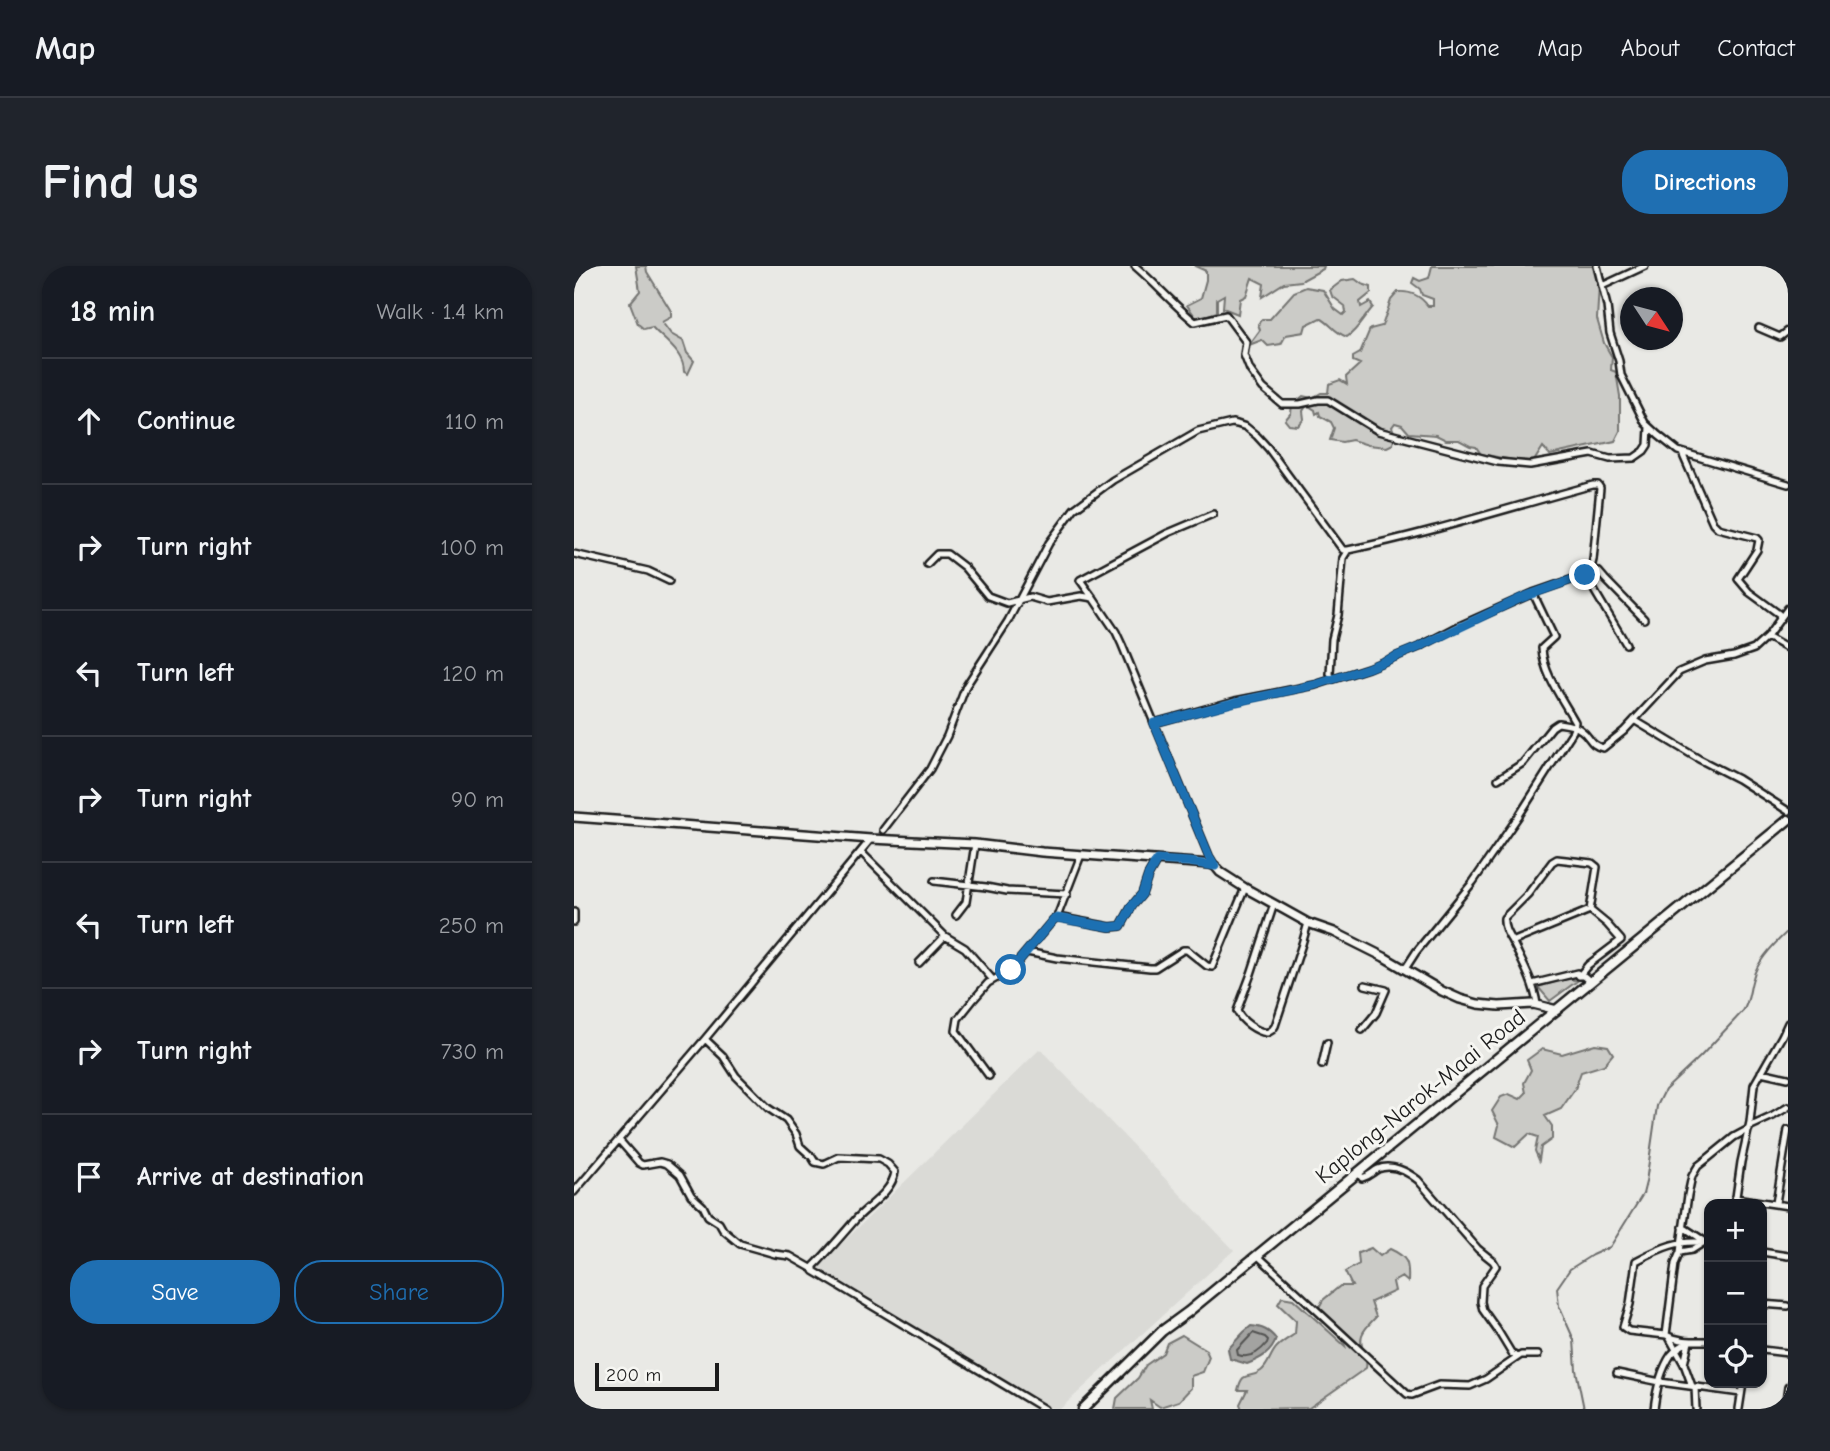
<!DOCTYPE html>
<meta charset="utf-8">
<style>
:root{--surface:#171b24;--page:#20242c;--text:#f1f3f6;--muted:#9ea1a6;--line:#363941;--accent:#1f6fb2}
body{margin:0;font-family:"Comic Neue",sans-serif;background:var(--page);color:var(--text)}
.controls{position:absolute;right:21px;bottom:21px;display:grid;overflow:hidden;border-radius:14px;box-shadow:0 2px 5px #0004}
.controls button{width:63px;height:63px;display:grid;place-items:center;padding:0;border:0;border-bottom:2px solid var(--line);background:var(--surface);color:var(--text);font:35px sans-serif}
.compass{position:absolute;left:1046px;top:21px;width:63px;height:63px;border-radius:50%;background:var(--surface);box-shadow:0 2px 5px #0004;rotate:126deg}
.scale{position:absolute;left:21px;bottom:18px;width:124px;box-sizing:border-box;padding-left:7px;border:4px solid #1c1c1c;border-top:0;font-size:19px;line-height:24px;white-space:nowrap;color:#1c1c1c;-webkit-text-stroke:5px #f6f6f2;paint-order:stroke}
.stop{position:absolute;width:21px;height:21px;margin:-16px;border:5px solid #1f6fb2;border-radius:50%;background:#fff}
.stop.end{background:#1f6fb2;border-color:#fff;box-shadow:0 2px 7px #0008}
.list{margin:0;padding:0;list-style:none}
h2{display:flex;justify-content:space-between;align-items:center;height:91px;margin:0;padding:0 28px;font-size:30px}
h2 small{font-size:23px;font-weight:400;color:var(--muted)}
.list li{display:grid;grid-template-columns:46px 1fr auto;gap:21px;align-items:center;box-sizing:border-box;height:126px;padding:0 28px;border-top:2px solid var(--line)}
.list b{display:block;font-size:26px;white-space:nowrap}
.list em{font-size:23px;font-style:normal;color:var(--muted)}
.actions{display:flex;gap:14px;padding:21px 28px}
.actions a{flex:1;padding:16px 0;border:2px solid var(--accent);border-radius:28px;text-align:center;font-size:24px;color:var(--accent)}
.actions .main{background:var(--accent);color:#fff}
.icon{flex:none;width:38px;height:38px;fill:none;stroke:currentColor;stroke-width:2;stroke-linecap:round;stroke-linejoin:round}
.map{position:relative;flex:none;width:1214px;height:1143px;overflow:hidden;border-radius:28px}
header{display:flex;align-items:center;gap:42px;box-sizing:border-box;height:98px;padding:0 35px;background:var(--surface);border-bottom:2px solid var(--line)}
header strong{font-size:33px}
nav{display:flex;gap:38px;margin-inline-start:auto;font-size:24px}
.intro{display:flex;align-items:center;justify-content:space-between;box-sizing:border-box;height:168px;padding:0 42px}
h1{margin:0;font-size:49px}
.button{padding:18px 32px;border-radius:28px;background:var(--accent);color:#fff;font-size:24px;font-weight:700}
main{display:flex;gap:42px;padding:0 42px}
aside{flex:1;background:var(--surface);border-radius:28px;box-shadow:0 2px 5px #0004}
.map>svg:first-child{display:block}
.built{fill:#dadad6}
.green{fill:#cbcbc7;stroke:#747472;stroke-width:2}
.water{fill:#a3a3a1;stroke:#6d6d6c;stroke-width:2}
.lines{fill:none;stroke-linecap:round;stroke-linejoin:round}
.shore{stroke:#525251;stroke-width:2}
.stream{stroke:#6d6d6c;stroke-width:2}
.minor-casing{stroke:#1c1c1c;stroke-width:10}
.major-casing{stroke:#1c1c1c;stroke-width:12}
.highway-casing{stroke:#1c1c1c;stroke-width:13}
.minor{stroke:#f6f6f2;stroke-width:5}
.major{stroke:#f6f6f2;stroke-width:7}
.highway{stroke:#f6f6f2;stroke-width:8}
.route{stroke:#1f6fb2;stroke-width:9}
.labels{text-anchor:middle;stroke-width:6;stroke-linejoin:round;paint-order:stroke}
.street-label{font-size:23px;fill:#1c1c1c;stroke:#f6f6f2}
</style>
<header>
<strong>Map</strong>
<nav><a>Home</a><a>Map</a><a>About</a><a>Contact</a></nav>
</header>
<div class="intro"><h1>Find us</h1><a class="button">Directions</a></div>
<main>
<aside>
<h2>18 min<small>Walk · 1.4 km</small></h2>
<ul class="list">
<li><svg class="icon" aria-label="ahead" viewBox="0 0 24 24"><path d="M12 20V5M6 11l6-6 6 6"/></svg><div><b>Continue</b></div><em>110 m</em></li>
<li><svg class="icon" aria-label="right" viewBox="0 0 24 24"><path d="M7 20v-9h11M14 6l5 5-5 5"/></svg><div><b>Turn right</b></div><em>100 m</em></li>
<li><svg class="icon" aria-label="left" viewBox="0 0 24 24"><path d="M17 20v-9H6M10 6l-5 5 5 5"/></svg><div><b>Turn left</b></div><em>120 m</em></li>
<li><svg class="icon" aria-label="right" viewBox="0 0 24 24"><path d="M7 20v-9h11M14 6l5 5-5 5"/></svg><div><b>Turn right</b></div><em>90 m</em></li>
<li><svg class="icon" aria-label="left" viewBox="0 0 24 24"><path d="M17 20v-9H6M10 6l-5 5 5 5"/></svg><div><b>Turn left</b></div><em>250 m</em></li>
<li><svg class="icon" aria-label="right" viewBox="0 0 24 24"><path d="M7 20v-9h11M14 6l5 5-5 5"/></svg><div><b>Turn right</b></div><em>730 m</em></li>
<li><svg class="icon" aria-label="arrive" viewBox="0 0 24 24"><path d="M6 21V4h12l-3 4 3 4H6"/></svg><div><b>Arrive at destination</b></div></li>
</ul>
<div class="actions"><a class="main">Save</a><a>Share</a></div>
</aside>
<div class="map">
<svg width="1214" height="1143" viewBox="0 0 1214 1143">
<rect width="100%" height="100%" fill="#e9e9e5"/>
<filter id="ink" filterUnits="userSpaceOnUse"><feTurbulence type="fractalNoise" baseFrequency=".0143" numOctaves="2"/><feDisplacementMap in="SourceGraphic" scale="14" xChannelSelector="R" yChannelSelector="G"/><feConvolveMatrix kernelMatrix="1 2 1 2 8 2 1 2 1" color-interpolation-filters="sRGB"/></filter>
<g filter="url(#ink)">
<path class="built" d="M466 783 660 984 486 1143H475L244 1001Z"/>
<path class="green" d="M62 0H72L73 6 97 45V51L88 56 97 68 109 75 113 87 120 95 114 108 110 106C110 86 90 75 78 61L70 63 64 58 56 37 66 25Z
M621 0H750L749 3 727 15 710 17 688 31 690 18 678 12 672 30 666 33 664 48 649 42 650 29 643 33V46L623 53 613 39 627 32 632 14V5Z
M858 0H1020L1025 19 1023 53 1030 77 1038 91 1037 104 1042 106 1046 130V165L1041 175 976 189 969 181 960 195 939 194 907 188 902 181 896 180 885 174H872L862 169 835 167 828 159 821 157 818 161 821 168 819 178 813 181 794 179 778 174 768 176 756 174 760 162 757 156 746 150 745 146 742 148 741 144 733 139 729 145 730 153 724 160 715 159 711 154 717 147 718 139 729 130 738 132 747 127H754L755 118 766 114 773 118 772 111 786 98 779 95V91L786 87 796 63 808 60 817 34 824 26C837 25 846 29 854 40H859V33L848 29 846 23 838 17 840 12 846 15 855 12Z
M781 13 788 18 797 21V27L786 36 787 41 796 36 799 41C790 51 784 64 773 71 759 66 758 58 746 52L732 59 730 66 712 69 707 78 694 80 688 74 675 79 686 64 684 58 688 53H696L720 26 732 21 749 24 761 43 769 49 772 46 771 40 758 30 756 24 768 15Z
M994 712 1003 715 976 735 964 721Z
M1021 778 1034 780 1039 788 1030 799 1007 806 1001 823 987 843 971 850 978 860V873L967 881 965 894 961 885 964 871 955 868 941 881 922 871 925 859 918 845 927 831 935 828 946 833 952 827 950 817 957 804 953 794 968 783 988 788Z
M797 982 806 990 816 983C834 991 835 997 834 1016L828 1011 819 1016 821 1025 797 1036 802 1051C797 1056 790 1063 788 1069 784 1081 795 1091 792 1102L735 1142 668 1143 666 1138 673 1124H664C669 1103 675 1114 687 1105 695 1099 696 1088 703 1081 708 1076 715 1072 721 1068L722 1055 704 1038 708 1031 719 1033 771 1080 768 1071 742 1047 749 1034 766 1020H778L771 1006 785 998 784 987Z
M608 1069 632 1084 635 1091 629 1106 617 1110V1122L605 1135 586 1141 576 1134 578 1143H541L543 1132 564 1112 572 1099 589 1087 593 1077Z"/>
<path class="water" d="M677 1060C688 1061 695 1064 702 1073 698 1087 686 1093 673 1098L656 1093 654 1083 670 1066Z"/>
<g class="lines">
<path class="shore" d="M679 1067 691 1071 694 1074 693 1077C685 1087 676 1093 664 1089L663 1084Z"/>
<path class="stream" d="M1010 1143 1002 1104 1000 1074 985 1040 983 1022 996 1003 1018 989 1036 981 1069 928 1072 916 1083 840 1091 824 1127 790 1169 745C1176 734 1175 724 1179 712 1183 696 1202 676 1214 665"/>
<g class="minor-casing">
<path id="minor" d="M561 0C582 18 600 39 621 56L652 49 672 76 670 89 676 104 689 122 708 138H726L744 134H754L804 165 924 196 956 199 1018 188 1036 193 1060 192 1070 185 1074 179 1075 161
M1023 0 1033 40 1036 67 1045 95 1047 109 1071 157 1084 169 1104 185 1214 218
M1028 20 1071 0
M1185 62 1206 71 1214 65
M0 288 74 305 95 315
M353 298 363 288H373L390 301 414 330 433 337 456 331 473 336 507 330 519 332 542 366 548 379 635 590 641 600
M1017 302 1025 306 1031 313 1070 353
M1011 309 1052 378
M519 332 506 314 594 267 639 248
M1206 353 1214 342
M1193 371 1214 383
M1060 454 1125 493 1164 513 1214 545
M580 457 661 435 741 419 794 402 845 381 885 360 959 327 1011 309 1017 302 1019 294 1026 222 1024 219H1019C937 241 857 267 774 284
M924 513 949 497 978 461 984 457C991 458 1001 459 1007 464 1017 471 1015 479 1029 482L1050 465 1105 406 1131 395 1160 390 1180 383 1193 371 1206 353 1205 348 1175 326 1164 313 1183 284 1185 274 1183 272 1144 262 1139 257 1108 187
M309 564 356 503 373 470 392 420 434 355 475 277 500 243 539 214 624 165 658 157 663 158 672 161 683 170 694 182 769 284H774L769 292 764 349 758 373 756 408 759 413
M287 586 371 670 391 682 419 714
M360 615 412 621 433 625 493 628
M700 638 677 708 663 745C668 756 682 765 693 767L698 764 701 760 728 678 734 657
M0 646V656
M382 649 392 636 401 578
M483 651 536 661 547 660 558 640 568 628 574 610 583 594
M938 676 1016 644
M453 686 483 692 576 702H581L609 684H613L633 700 638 701 671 622
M345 697 371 670
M831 703 842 686 899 616 946 548 999 465 1001 456C989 434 969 408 968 382L980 371 959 327
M1005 710 1014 699 1047 674 1033 658 1016 644
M958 718 1003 707 1005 710H1010L1017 716
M963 738C960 717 949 698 940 679 935 670 929 663 930 652L954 628 978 596 983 593 1018 597 1023 601 1016 644
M788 764 802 747 812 724 791 719
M131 773 149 790 162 810 194 842 212 854 222 868 226 880 238 891 241 896 250 898 265 891 305 893 314 898 321 906C318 926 295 939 282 953 269 968 257 982 244 996L240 1000V1005L470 1143
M748 799 753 777
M1187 806 1214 812
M415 810 382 765 384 753 400 733 414 717 437 704 479 654 483 651 507 589
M1175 861 1199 850 1214 841
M45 874 65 897 69 899 86 896 93 898 106 909 117 929 129 940 134 950 145 957 149 964 166 978 201 988 216 990 239 1003
M784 906 788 912C796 910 798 906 804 903 818 897 834 906 844 914L904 983 919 995 922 1000 908 1020 907 1036 909 1044 924 1065 938 1088 944 1091
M0 926 131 773 297 573
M1161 932 1214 940
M1202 937 1214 864
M1161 938 1167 896 1176 856 1180 819 1208 770 1214 757
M1109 961 1132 976
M1106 986 1118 984 1129 977
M1188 986 1214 990
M683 989 833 1128 838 1129 865 1119 896 1120 912 1113 947 1089H964
M1188 1038 1214 1040
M1092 1069 1055 1065 1049 1061 1056 1038 1062 995C1088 981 1105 973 1135 977
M1095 1071 1110 1098
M1135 1075C1120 1075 1105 1076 1092 1069L1101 998 1106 986 1114 929 1118 910 1124 900 1133 893 1160 871 1175 863
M1115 1076 1110 1098 1118 1120
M1188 1084 1214 1087
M1043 1107 1086 1116 1167 1127
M1121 1121 1122 1143
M1080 1143C1082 1126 1087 1104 1097 1089 1102 1083 1108 1079 1115 1076
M1165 1143 1169 1117
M1211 1143 1214 1121"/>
</g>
<g class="major-casing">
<path id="major" d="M0 551 297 573 401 578 468 586 636 598 641 600 646 606 671 622 709 643 734 657 760 666 810 691 868 725 886 733 904 738 925 740 959 738 983 744"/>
</g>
<g class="highway-casing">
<path id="highway" d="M509 1143 588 1065 614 1046 1214 554"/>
</g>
<use href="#minor" class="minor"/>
<use href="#major" class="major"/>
<use href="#highway" class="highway"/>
</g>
</g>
<g class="lines" filter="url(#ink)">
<path class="route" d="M437 704 479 654 483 652 536 661 547 660 558 640 568 628 574 610 583 594 615 596 641 600 635 590 580 457 662 436 741 419 794 402 845 381 947 332 1011 309"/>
</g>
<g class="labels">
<g class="street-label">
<text transform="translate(846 830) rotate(-39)" y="8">Kaplong-Narok-Maai Road</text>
</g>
</g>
</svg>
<div class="controls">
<button>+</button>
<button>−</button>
<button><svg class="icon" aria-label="locate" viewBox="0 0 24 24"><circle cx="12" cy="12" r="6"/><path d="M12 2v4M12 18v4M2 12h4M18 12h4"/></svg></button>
</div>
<svg class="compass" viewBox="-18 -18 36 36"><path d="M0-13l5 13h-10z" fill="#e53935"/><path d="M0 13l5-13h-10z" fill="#9ea1a6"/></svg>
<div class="scale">200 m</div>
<div class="stop" style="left:437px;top:704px"></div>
<div class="stop end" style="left:1011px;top:309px"></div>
</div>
</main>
